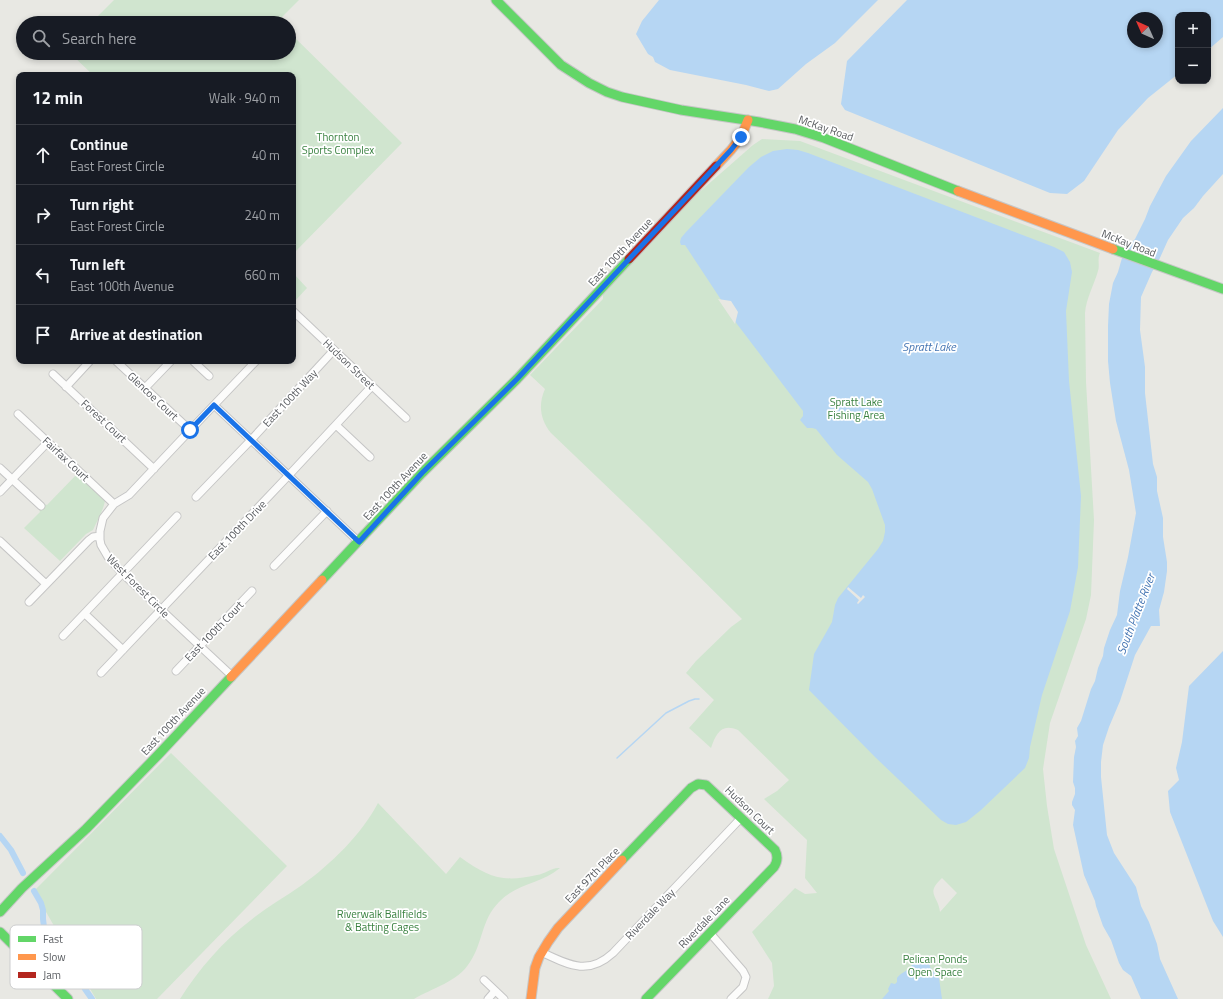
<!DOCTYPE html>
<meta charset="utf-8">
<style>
:root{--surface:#171b24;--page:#20242c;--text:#f1f3f6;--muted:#9ea1a6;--line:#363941}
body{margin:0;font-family:"Titillium Web",sans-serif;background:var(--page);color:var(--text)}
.controls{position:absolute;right:12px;top:12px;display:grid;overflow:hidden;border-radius:8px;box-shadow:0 2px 6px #0003}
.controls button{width:36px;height:36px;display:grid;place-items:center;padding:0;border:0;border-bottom:1px solid var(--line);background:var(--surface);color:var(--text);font:20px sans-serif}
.compass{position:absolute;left:1127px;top:12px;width:36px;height:36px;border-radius:50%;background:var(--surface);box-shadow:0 2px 6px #0003;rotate:315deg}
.stop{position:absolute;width:12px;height:12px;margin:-9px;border:3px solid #1a73e8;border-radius:50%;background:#fff}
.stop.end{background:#1a73e8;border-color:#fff;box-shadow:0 1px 4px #0008}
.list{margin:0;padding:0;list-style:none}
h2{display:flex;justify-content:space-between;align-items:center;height:52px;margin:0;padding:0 16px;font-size:17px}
h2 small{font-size:13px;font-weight:400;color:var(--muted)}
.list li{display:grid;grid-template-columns:26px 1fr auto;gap:12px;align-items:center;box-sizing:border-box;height:60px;padding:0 16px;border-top:1px solid var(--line)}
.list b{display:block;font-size:15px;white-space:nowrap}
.list p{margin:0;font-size:13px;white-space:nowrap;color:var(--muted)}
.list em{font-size:13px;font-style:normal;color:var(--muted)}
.icon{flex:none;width:22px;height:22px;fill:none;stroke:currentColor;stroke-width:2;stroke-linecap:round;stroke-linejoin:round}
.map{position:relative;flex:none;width:1223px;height:999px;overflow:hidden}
.search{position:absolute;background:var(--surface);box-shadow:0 2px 6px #0003;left:16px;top:16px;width:280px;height:44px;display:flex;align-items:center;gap:10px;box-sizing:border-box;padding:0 14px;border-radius:22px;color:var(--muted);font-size:15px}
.panel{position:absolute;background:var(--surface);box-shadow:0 2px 6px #0003;left:16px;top:72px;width:280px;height:292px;border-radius:8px}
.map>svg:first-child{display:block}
.green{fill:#d0e5cf;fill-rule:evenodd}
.water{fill:#b6d6f3;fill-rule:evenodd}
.pier{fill:#e8e8e3}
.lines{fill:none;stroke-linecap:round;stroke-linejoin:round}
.stream{stroke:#b6d6f3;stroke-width:1.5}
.canal{stroke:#b6d6f3;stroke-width:6}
.street-casing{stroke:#c5c5c5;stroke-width:9}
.fast-casing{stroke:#c6c6c6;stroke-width:11}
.slow-casing{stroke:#c6c6c6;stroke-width:11}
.jam-casing{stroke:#c6c6c6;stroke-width:11}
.street{stroke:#fcfcfb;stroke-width:7}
.fast{stroke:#63d668;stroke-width:9}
.slow{stroke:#ff974d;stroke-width:9}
.jam{stroke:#b3261e;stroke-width:9}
.route{stroke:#1a73e8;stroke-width:5}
.labels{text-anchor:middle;stroke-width:3.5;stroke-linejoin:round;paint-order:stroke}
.street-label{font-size:11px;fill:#595c60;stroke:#fff}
.park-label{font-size:11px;fill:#38803f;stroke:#fff}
.water-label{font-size:12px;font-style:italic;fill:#4374b2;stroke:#fff}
.key{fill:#fff;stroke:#cdcecf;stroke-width:1}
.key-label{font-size:11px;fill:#595c60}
</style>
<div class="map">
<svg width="1223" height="999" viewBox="0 0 1223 999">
<rect width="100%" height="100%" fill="#e8e8e3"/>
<path class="green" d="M114 0H299L278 21 280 23H91Z
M289 32 402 143 293 254V75H93L70 53H289Z
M762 139 800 141 1100 253C1097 259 1100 265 1098 271 1094 285 1086 299 1085 313L1086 382 1094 520 1091 595 1086 619 1050 723 1043 769 1047 806 1054 849 1086 945 1111 999H768L774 986 772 963 752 932 795 888 805 894 817 893 805 878 807 840 764 799 777 791 789 780 738 730C721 723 716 734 711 748L689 728 714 700 686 673 696 661 731 627 742 619 645 523 551 433C540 419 538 405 545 389L530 375 603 299V294L605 290 688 202 753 145ZM942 878 957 893 940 912C938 895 925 894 942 878Z
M293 273 307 288 293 303Z
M77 474 105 501C103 511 97 521 93 530L86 534 60 561 24 528 40 512 39 509 44 504 47 505Z
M171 753 287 866 157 999H96L34 891Z
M378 803 446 874 460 857C488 877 502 883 537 875 545 874 552 867 560 868 541 884 517 883 499 902 481 920 483 943 470 962 458 982 432 988 414 999H180C199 969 223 941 251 920 267 907 285 897 302 885 330 865 362 834 378 803Z"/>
<path class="water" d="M659 0H878L835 43 806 64 778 89 769 91 746 85 670 70 655 62 653 57 648 54 636 34 642 21Z
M907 0H1223V37L1208 50V15H1178V74L1148 98 1118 130 1084 181 1067 194 1050 193 845 110 841 104 847 61ZM1133 18H1157V42H1133Z
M1223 108V174L1203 196 1194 208 1183 218 1168 240 1159 260 1152 272 1141 297 1140 330 1145 367V393L1153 464 1157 477V491L1163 518V537L1167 562V571L1164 592 1159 610 1160 626H1151L1135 655 1120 701 1109 727 1103 745 1101 762V777L1107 835 1114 853 1136 887 1141 906 1149 922 1157 944 1160 959 1178 999H1141L1131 976 1123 970 1119 963 1111 940 1103 926 1096 906 1095 901 1084 875 1073 825 1075 810 1072 805V802L1075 794V788L1073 782 1074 757 1076 747 1075 741 1078 736 1077 728 1081 721 1091 689 1095 681 1098 668 1103 656 1104 648 1110 630 1117 615 1120 591 1128 557 1136 513 1129 470 1116 421 1110 383 1108 361V326L1109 304 1113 283 1118 272 1124 251 1135 239 1145 219 1150 206 1166 176 1191 141Z
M787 149 798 150 808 153 1054 247 1064 252 1070 262 1072 272 1066 311 1069 381 1081 496 1078 567 1070 611 1042 695 1030 747 1029 758 1025 768 981 810 966 822 956 825 948 824 941 820 875 757 809 690 814 654 832 622 835 605 838 598 878 549 883 541 885 532V525L872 489 868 482 837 455 816 429 812 428H807L800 420 803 416V411L737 324 685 245H681L680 242 681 238 686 232 749 167 761 157 773 151Z
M1223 651V937L1213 921 1170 812 1168 791 1179 780 1176 768 1182 742 1189 686Z
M921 957 929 960 930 967 939 978 942 999H882L889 991 888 989 891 983 895 984 897 982V978C902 972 902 974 907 970 913 966 912 961 921 957Z"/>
<path class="pier" d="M718 299 731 301 738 312 735 324Z
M848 587 861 598 863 595 865 597 858 604 857 603 859 600 847 589Z"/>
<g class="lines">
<path class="stream" d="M617 758 666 713 689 701 695 699H699"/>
<path class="canal" d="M0 836 11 850 23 873
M34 891 41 903 43 910V919L44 927 49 934 57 940 67 952 85 989 92 999"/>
<g class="street-casing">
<path id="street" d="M293 311 406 418
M116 361 190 430
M193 361 209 376
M53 374 154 469
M66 387 90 361
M145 388 171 361
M214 405 256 361
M18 414 114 504
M336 425 370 457
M0 468 41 506
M0 492 48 442
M196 497 251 440 334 350
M0 541 46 584
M274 566 327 511
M29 602 89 540 93 537 100 536
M85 614 123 650
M63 636 177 516
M176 671 252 591
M101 673 289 475 372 386
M232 676 123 574 108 557 101 545 100 540V531L103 518 114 504 129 495 214 405 359 542
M710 933 743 971 746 977 743 987 731 999
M541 952C569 965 588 976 613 953L741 818
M484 980 504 999
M488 999 495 991"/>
</g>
<g class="fast-casing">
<path id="fast" d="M496 0 561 65 589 83 607 92 622 97 681 110 759 122 795 129 824 138 958 191
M1113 249 1223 289
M322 580 422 473 517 379 629 259
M622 860 691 788 698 784 706 785 775 850C778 856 778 861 774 867L646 999
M0 912 22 888 86 829 158 755 231 677
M0 932 68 999"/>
</g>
<g class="slow-casing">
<path id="slow" d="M716 166 731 150 741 137 748 120
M958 191 1113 249
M231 677 322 580
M531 999 535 968 539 957 548 942 558 928 622 860"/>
</g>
<g class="jam-casing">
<path id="jam" d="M629 259 716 166"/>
</g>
<use href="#street" class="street"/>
<use href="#fast" class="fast"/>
<use href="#slow" class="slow"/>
<use href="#jam" class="jam"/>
</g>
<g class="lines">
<path class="route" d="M190 430 214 405 359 542 422 473 517 379 731 150 741 137"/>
</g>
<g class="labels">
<g class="street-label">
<text transform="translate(826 128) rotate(19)" y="4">McKay Road</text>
<text transform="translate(1129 243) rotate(21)" y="4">McKay Road</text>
<text transform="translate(620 252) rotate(-47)" y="4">East 100th Avenue</text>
<text transform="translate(349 364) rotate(44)" y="4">Hudson Street</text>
<text transform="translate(153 396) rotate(43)" y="4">Glencoe Court</text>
<text transform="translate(290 398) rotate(-47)" y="4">East 100th Way</text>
<text transform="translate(104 421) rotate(43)" y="4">Forest Court</text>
<text transform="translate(66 459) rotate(43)" y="4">Fairfax Court</text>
<text transform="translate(395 486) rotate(-47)" y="4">East 100th Avenue</text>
<text transform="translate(237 530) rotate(-46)" y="4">East 100th Drive</text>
<text transform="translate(138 586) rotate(45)" y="4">West Forest Circle</text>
<text transform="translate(214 631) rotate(-46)" y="4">East 100th Court</text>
<text transform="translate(173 721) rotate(-47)" y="4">East 100th Avenue</text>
<text transform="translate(750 810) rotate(44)" y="4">Hudson Court</text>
<text transform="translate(592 875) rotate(-46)" y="4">East 97th Place</text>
<text transform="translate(650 914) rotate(-46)" y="4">Riverdale Way</text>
<text transform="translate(704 922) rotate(-46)" y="4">Riverdale Lane</text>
</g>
<g class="park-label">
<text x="338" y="141">Thornton<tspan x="338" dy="13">Sports Complex</tspan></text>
<text x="856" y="406">Spratt Lake<tspan x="856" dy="13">Fishing Area</tspan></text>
<text x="382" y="918">Riverwalk Ballfields<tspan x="382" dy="13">&amp; Batting Cages</tspan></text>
<text x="935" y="963">Pelican Ponds<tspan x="935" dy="13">Open Space</tspan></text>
</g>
<g class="water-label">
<text x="929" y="351">Spratt Lake</text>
<text transform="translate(1136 614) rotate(-69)" y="4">South Platte River</text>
</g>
</g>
<rect x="10" y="925" width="132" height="64" rx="6" class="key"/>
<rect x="18" y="936" width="18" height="6" fill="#63d668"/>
<rect x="18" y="954" width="18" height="6" fill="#ff974d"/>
<rect x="18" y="972" width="18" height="6" fill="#b3261e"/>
<g class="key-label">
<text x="43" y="943">Fast</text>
<text x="43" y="961">Slow</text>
<text x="43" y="979">Jam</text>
</g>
</svg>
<div class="controls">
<button>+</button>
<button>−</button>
</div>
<svg class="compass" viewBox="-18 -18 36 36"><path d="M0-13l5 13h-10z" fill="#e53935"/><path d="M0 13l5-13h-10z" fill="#9ea1a6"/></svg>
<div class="stop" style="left:190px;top:430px"></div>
<div class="stop end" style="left:741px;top:137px"></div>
<div class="search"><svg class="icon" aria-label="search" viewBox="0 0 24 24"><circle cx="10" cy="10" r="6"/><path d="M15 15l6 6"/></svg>Search here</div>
<section class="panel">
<h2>12 min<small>Walk · 940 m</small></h2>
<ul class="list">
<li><svg class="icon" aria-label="ahead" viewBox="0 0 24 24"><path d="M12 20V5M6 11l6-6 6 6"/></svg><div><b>Continue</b><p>East Forest Circle</p></div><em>40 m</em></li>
<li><svg class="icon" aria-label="right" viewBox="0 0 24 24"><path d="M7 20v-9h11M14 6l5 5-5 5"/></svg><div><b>Turn right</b><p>East Forest Circle</p></div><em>240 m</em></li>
<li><svg class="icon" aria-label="left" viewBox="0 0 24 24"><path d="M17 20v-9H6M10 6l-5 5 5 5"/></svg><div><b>Turn left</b><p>East 100th Avenue</p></div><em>660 m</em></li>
<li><svg class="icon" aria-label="arrive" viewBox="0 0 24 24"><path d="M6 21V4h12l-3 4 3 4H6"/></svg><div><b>Arrive at destination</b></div></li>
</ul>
</section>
</div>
